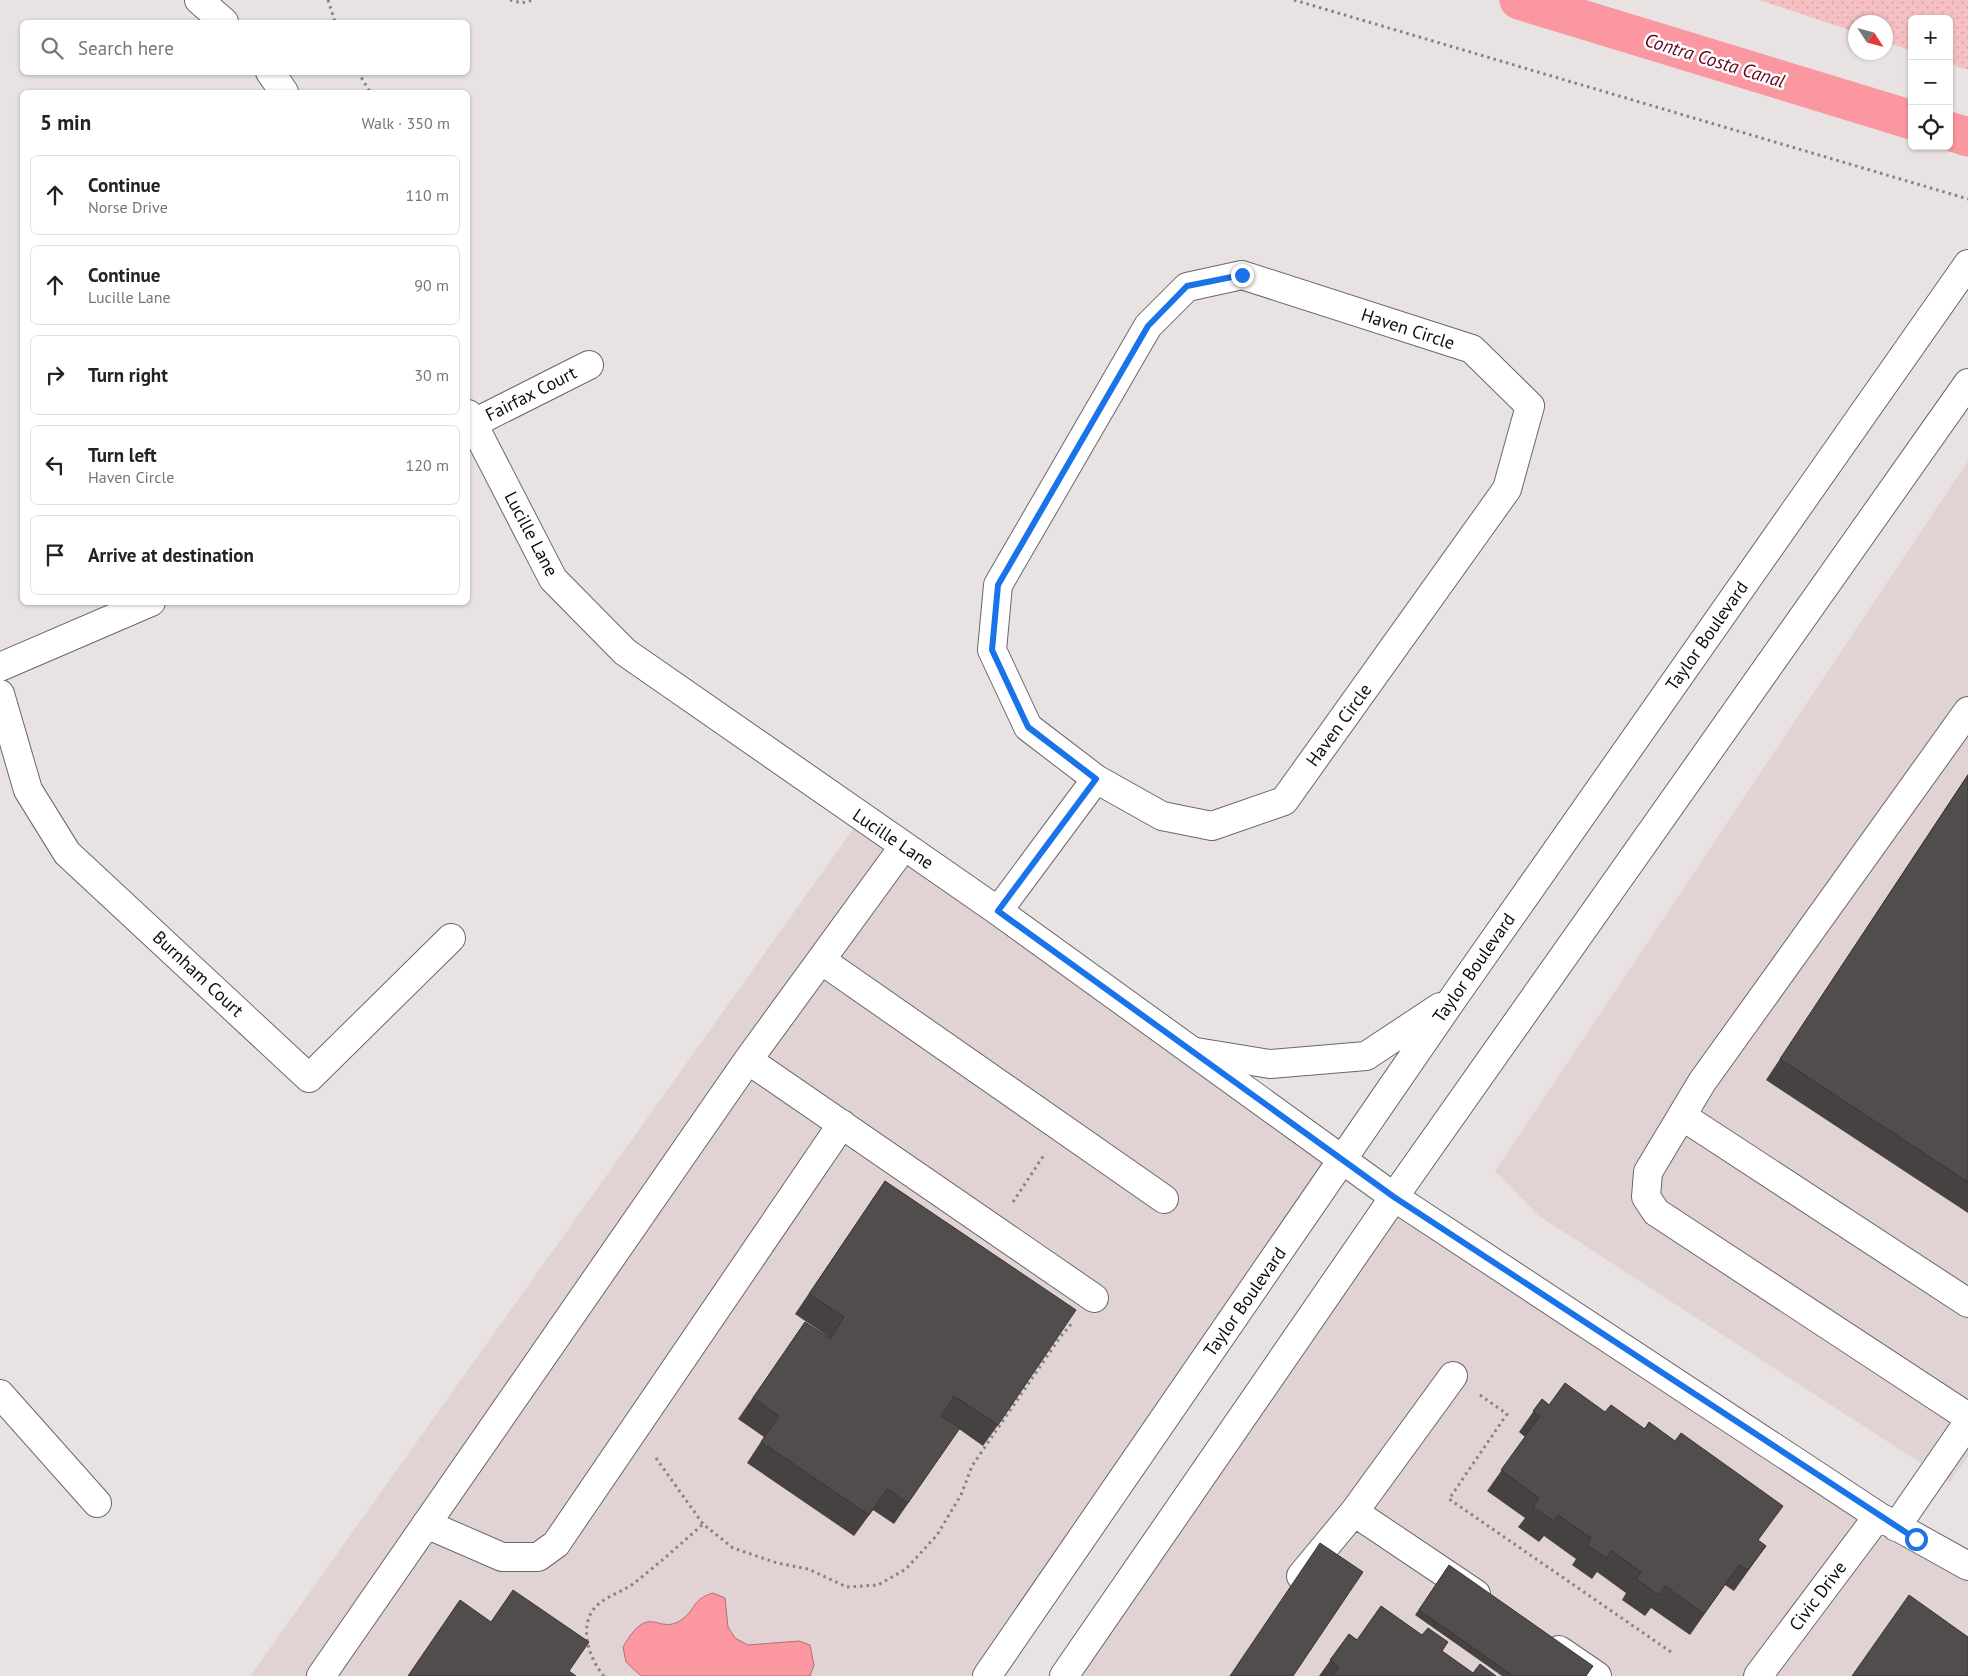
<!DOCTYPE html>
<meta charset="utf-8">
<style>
:root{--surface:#fff;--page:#f6f6f6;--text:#222;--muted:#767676;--line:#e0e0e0}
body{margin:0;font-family:"PT Sans",sans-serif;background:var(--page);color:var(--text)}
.controls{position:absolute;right:15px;top:15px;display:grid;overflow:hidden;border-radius:8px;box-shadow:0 1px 4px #0004}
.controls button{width:45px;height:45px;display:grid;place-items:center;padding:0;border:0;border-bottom:1px solid var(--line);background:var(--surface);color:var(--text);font:25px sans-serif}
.compass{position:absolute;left:1848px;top:15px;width:45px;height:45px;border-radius:50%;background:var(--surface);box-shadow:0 1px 4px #0004;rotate:126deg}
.stop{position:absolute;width:15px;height:15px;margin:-11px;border:4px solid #1a73e8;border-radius:50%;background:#fff}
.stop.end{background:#1a73e8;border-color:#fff;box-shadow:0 1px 5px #0008}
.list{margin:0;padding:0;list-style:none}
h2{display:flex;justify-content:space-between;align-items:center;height:65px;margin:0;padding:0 20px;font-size:21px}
h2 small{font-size:16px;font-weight:400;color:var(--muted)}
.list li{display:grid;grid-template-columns:32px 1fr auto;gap:15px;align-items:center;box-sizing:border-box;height:80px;margin:0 10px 10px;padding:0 10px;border:1px solid var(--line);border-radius:8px}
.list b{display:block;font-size:19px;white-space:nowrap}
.list p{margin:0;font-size:16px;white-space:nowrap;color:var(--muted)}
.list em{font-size:16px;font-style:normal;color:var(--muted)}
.icon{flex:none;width:28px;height:28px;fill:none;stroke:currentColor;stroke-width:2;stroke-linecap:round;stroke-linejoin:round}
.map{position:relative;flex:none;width:1968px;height:1676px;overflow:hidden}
.search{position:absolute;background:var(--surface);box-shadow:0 1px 4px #0004;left:20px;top:20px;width:450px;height:55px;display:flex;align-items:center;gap:12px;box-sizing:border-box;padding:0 18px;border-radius:8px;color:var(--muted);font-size:19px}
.panel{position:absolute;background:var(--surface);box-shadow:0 1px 4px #0004;left:20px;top:90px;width:450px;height:515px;border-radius:8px}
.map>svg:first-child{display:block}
.built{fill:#e1d3d3}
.park{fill:url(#park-dots)}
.water{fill:#fb97a1;stroke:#b46d74}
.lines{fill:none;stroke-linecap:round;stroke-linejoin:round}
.canal{stroke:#fb97a1;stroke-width:39}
.minor-casing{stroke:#6c6767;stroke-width:30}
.major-casing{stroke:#6c6767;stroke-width:30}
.path{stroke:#868282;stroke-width:3;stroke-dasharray:2.5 4;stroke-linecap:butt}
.minor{stroke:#fff;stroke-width:28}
.major{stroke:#fff;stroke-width:28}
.wall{fill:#474242}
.building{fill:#524d4d;stroke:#393636}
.route{stroke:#1a73e8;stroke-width:6}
.labels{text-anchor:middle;stroke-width:5;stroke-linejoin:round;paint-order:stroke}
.street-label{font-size:18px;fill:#0d0b0b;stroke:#fff}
.water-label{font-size:19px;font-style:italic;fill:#60061e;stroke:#fff}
</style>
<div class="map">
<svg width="1968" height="1676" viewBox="0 0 1968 1676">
<defs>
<pattern id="park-dots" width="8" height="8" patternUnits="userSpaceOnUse" patternTransform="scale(1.25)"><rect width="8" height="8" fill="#f6c0c3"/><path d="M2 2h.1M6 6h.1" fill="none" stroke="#d2a4a6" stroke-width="1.8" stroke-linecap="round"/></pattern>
</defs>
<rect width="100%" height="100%" fill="#e8e2e2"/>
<path class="built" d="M1968 461V1456L1950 1482 1539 1216 1495 1171Z
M861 818 1342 1160 987 1676H250Z
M1394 1197 1968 1566V1676H1064Z"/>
<path class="park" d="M1759 0H1968V70L1949 64V19H1912V51L1886 42V22H1856L1855 32Z"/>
<path class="water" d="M713 1593 725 1598 728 1627 735 1638 748 1645 799 1641 810 1645 814 1665 810 1676H641L626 1662 623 1647C650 1600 657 1636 681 1620 696 1610 692 1599 713 1593Z"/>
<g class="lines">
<path class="canal" d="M1519 0 1912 120
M1949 131 1968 137"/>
<g class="minor-casing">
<path id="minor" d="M199 0 224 22
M270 72 284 92
M1242 275 1472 349 1530 406 1507 489 1284 801 1212 826 1162 816 1096 779 1028 727 992 650 998 585 1148 326 1187 287Z
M468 414 553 579 625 652 998 911 1394 1197 1878 1516 1968 1566
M468 426 589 365
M0 667 151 602
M0 694 28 790 67 853 309 1078 451 938
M998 911 1096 779
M821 960 1164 1199
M748 1060 1094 1298
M1682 1116 1968 1303
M0 1394 97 1503
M1968 1417 1656 1212 1646 1197 1648 1172 1702 1082 1968 711
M1354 1512 1476 1594
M426 1524 502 1557H538L556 1544 842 1124
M1896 1527 1965 1427 1968 1417
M1301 1576 1354 1512 1453 1376
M1559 1650 1597 1676
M321 1676 748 1060 904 846
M1758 1676 1878 1516"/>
</g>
<g class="major-casing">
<path id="major" d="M1196 1052 1270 1064 1366 1056 1440 1007
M987 1676 1452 1000 1968 264
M1064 1676 1394 1197 1968 383"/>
</g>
<path class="path" d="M328 0 335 22
M510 0 522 3 532 0
M1294 0 1968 199
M358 72 370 92
M1013 1202 1044 1155
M1480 1395 1507 1414 1449 1499 1671 1652
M656 1458 703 1524 733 1548 777 1563 808 1569 847 1587 878 1585 906 1569 937 1535 961 1495 972 1466 1061 1336 1073 1322
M604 1676C591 1661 581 1635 590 1615 598 1598 619 1594 633 1584 657 1565 680 1545 703 1524"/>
<use href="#minor" class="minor"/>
<use href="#major" class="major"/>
</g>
<path class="wall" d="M1968 774V1213L1766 1080Z
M885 1181 998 1425 983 1446 959 1429 894 1524 873 1510 854 1536 747 1463 764 1437 738 1419 805 1322 830 1338 795 1314Z
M1542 1399 1549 1405 1605 1412 1644 1429 1649 1422 1759 1541 1766 1546 1734 1591 1725 1585 1690 1635 1651 1608 1645 1616 1622 1600 1626 1593 1597 1572 1592 1579 1572 1565 1576 1559 1544 1536 1539 1542 1518 1527 1525 1518 1487 1491 1525 1437 1519 1432Z
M1449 1565 1586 1676H1502L1415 1615Z
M1349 1634 1357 1640 1422 1635 1442 1651 1473 1673 1496 1676H1319Z"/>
<path class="building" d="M1968 775V1182L1780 1059Z
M885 1181 1076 1310 998 1425 954 1396 941 1416 960 1428 908 1503 887 1489 869 1515 761 1442 779 1416 753 1398 805 1322 830 1339 844 1317 809 1294Z
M1565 1383 1605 1412 1611 1405 1645 1429 1649 1422 1675 1441 1681 1433 1783 1506 1758 1540 1766 1546 1748 1570 1739 1565 1704 1614 1665 1586 1659 1595 1636 1579 1641 1572 1612 1551 1606 1558 1587 1545 1591 1538 1558 1515 1554 1521 1533 1507 1539 1498 1501 1470 1540 1416 1533 1411 1542 1399 1549 1405Z
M1320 1543 1363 1572 1293 1676H1230Z
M1449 1565 1593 1666 1586 1676H1513L1419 1610Z
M513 1590 589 1642 569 1671 576 1676H408L460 1600 491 1622Z
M1909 1595 1968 1637V1676H1852Z
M1381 1606 1422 1635 1428 1628 1448 1642 1442 1651 1473 1673 1480 1664 1496 1676H1332L1339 1667 1330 1660 1349 1634 1357 1640Z"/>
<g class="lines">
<path class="route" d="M1242 275 1187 286 1148 326 998 585 992 650 1028 727 1096 779 998 911 1394 1197 1916 1539"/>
</g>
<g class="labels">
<g class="street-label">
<text transform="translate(1408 329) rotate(18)" y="6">Haven Circle</text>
<text transform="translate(531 394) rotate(-27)" y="6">Fairfax Court</text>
<text transform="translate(531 534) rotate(62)" y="6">Lucille Lane</text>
<text transform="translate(1707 636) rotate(-55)" y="6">Taylor Boulevard</text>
<text transform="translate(1339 725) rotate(-54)" y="6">Haven Circle</text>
<text transform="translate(893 839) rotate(34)" y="6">Lucille Lane</text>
<text transform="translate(1474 968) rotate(-55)" y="6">Taylor Boulevard</text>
<text transform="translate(198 974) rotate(43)" y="6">Burnham Court</text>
<text transform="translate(1245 1302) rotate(-55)" y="6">Taylor Boulevard</text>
<text transform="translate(1818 1596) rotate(-53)" y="6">Civic Drive</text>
</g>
<g class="water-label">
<text transform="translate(1715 60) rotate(17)" y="7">Contra Costa Canal</text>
</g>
</g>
</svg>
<div class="controls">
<button>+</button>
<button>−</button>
<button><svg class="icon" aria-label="locate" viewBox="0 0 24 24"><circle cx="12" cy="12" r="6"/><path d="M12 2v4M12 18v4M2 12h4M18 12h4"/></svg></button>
</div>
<svg class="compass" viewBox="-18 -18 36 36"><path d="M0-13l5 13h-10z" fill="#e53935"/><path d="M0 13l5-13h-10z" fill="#767676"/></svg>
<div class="stop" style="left:1916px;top:1539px"></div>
<div class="stop end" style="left:1242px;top:275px"></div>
<div class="search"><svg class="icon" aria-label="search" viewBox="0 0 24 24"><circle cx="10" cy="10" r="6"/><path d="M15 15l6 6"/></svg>Search here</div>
<section class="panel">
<h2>5 min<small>Walk · 350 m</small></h2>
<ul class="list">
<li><svg class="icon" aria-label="ahead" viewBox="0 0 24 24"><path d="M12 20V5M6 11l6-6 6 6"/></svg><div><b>Continue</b><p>Norse Drive</p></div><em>110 m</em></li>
<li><svg class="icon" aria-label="ahead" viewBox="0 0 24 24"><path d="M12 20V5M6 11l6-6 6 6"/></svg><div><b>Continue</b><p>Lucille Lane</p></div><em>90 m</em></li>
<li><svg class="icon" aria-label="right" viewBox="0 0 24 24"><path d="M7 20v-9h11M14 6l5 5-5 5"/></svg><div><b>Turn right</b></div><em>30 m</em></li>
<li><svg class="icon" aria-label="left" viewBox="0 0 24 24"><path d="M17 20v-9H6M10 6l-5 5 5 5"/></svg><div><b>Turn left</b><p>Haven Circle</p></div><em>120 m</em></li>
<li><svg class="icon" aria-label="arrive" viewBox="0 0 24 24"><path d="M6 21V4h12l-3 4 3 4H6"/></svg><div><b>Arrive at destination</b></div></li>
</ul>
</section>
</div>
